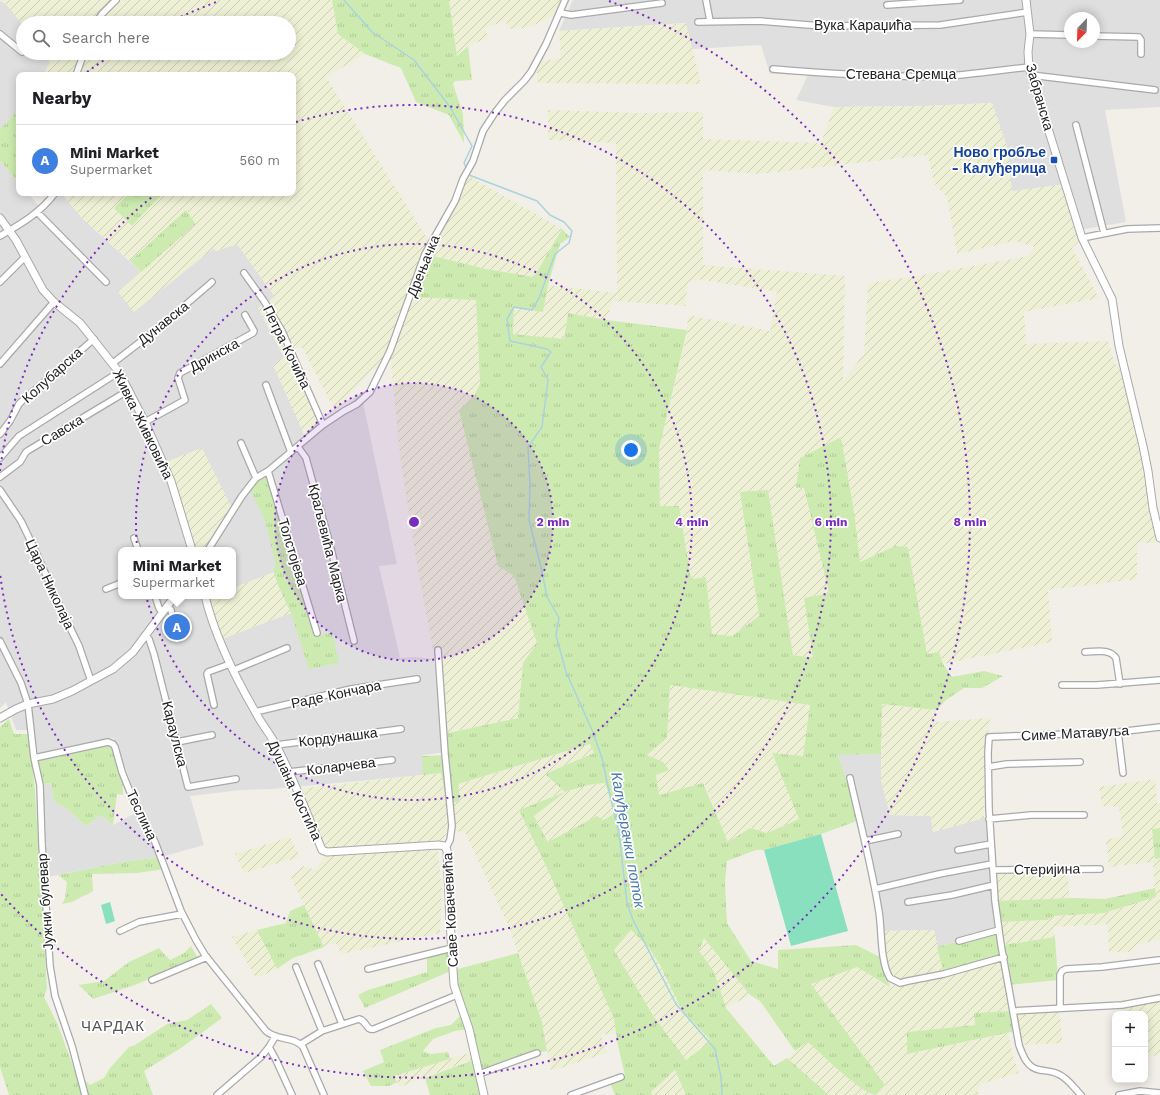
<!DOCTYPE html>
<meta charset="utf-8">
<style>
:root{--surface:#fff;--page:#f2f2f2;--text:#202124;--muted:#757577;--line:#e0e0e0;--accent:#d40000}
body{margin:0;font-family:"Work Sans",sans-serif;background:var(--page);color:var(--text)}
.controls{position:absolute;right:12px;bottom:12px;display:grid;overflow:hidden;border-radius:8px;box-shadow:0 2px 10px #0003}
.controls button{width:36px;height:36px;display:grid;place-items:center;padding:0;border:0;border-bottom:1px solid var(--line);background:var(--surface);color:var(--text);font:20px sans-serif}
.compass{position:absolute;left:1064px;top:12px;width:36px;height:36px;border-radius:50%;background:var(--surface);box-shadow:0 2px 10px #0003;rotate:203deg}
.you{position:absolute;left:631px;top:450px;width:14px;height:14px;margin:-10px;border:3px solid #fff;border-radius:50%;background:#1a73e8;box-shadow:0 0 0 6px #1a73e833}
.badge{display:grid;place-items:center;width:26px;height:26px;border-radius:50%;background:var(--accent);color:#fff;font-size:13px;font-weight:700}
.pin{position:absolute;translate:-50% -50%;border:2px solid #fff;box-shadow:0 1px 4px #0006}
.popup{position:absolute;left:118px;top:547px;width:118px;height:52px;box-sizing:border-box;display:grid;place-content:center;border-radius:8px;background:var(--surface);filter:drop-shadow(0 1px 3px #0005);font-size:13px;white-space:nowrap;color:var(--muted)}
.popup b{font-size:15px;color:var(--text)}
.popup::after{content:'';position:absolute;left:50%;top:100%;margin-left:-8px;border:8px solid transparent;border-top-color:var(--surface)}
.list{margin:0;padding:0;list-style:none}
h2{display:flex;justify-content:space-between;align-items:center;height:52px;margin:0;padding:0 16px;font-size:17px}
h2 small{font-size:13px;font-weight:400;color:var(--muted)}
.list li{display:grid;grid-template-columns:26px 1fr auto;gap:12px;align-items:center;box-sizing:border-box;height:72px;padding:0 16px;border-top:1px solid var(--line)}
.list b{display:block;font-size:15px;white-space:nowrap}
.list p{margin:0;font-size:13px;white-space:nowrap;color:var(--muted)}
.list em{font-size:13px;font-style:normal;color:var(--muted)}
.icon{flex:none;width:22px;height:22px;fill:none;stroke:currentColor;stroke-width:2;stroke-linecap:round;stroke-linejoin:round}
.map{position:relative;flex:none;width:1160px;height:1095px;overflow:hidden}
.search{position:absolute;background:var(--surface);box-shadow:0 2px 10px #0003;left:16px;top:16px;width:280px;height:44px;display:flex;align-items:center;gap:10px;box-sizing:border-box;padding:0 14px;border-radius:22px;color:var(--muted);font-size:15px}
.panel{position:absolute;background:var(--surface);box-shadow:0 2px 10px #0003;left:16px;top:72px;width:280px;height:124px;border-radius:8px}
.map>svg:first-child{display:block}
.residential{fill:#e0dfdf;fill-rule:evenodd}
.farmland{fill:url(#farmland-furrows);fill-rule:evenodd}
.grass{fill:url(#grass-tufts);fill-rule:evenodd}
.pitch{fill:#88e0be}
.lines{fill:none;stroke-linecap:round;stroke-linejoin:round}
.stream{stroke:#aad3df;stroke-width:1.5}
.minor-casing{stroke:#a9a9a9;stroke-width:8}
.tertiary-casing{stroke:#a9a9a9;stroke-width:9}
.minor{stroke:#fff;stroke-width:5.5}
.tertiary{stroke:#fff;stroke-width:7}
.ring{fill:none;stroke:#7b2cbf;stroke-width:2;stroke-dasharray:2 4}
.transit-dot{fill:#1a4fb4;stroke:#fff;stroke-width:1.5}
.labels{text-anchor:middle;stroke-width:3.5;stroke-linejoin:round;paint-order:stroke}
.street-label{font-size:14px;fill:#222;stroke:#fff}
.transit-label{font-size:14px;font-weight:bold;fill:#164399;stroke:#fff;text-anchor:end}
.water-label{font-size:15px;font-style:italic;fill:#4a7aab;stroke:#fff}
.neighbourhood-label{font-size:15px;letter-spacing:1px;fill:#555;stroke:#fff}
.centre{fill:#7b2cbf;stroke:#fff;stroke-width:2}
.ring-label{font-size:12px;text-anchor:middle;font-weight:bold;fill:#7b2cbf;stroke:#fff;stroke-width:3.5;stroke-linejoin:round;paint-order:stroke}
</style>
<div class="map">
<svg width="1160" height="1095" viewBox="0 0 1160 1095">
<defs>
<pattern id="farmland-furrows" width="10" height="10" patternUnits="userSpaceOnUse"><rect width="10" height="10" fill="#eef0d5"/><path d="M-1 1l2-2M0 10L10 0M9 11l2-2" fill="none" stroke="#ccceb7"/></pattern>
<pattern id="grass-tufts" width="24" height="20" patternUnits="userSpaceOnUse"><rect width="24" height="20" fill="#cdebb0"/><path d="M3 7l-1-3M5 7V3M7 7l1-3M15 17l-1-3M17 17v-4M19 17l1-3" fill="none" stroke="#b0c997"/></pattern>
</defs>
<rect width="100%" height="100%" fill="#f2efe9"/>
<path class="residential" d="M573 0H1160V107L1105 110 1126 222 1079 230 1011 192 1007 147 992 103 925 106 834 107 796 100 808 75 770 74 761 45 692 49 685 23 559 31ZM1070 18H1094V42H1070Z
M0 1 6 4 23 25V53H43L50 63 46 71 49 75H19V109L0 129Z
M0 161 19 183V193H28L38 205 54 193H61L82 218 141 272 118 292 214 248 216 251 237 244 275 297 258 308 284 357 305 439 333 418 361 393 397 564 379 566 400 658 414 657 434 659 448 733 447 752 423 755V775L272 789 241 790 190 796 204 845 161 857 122 862 47 877 43 784 51 783 54 801 67 809 86 826 101 815 113 825 141 810 114 738 38 754 33 730H16L6 702 0 708ZM121 550H233V596H121Z
M881 754V780L890 815 931 816 933 832 984 818 987 821 996 930 937 947 934 930 883 931 860 820 838 755Z"/>
<path class="farmland" d="M0 0H332L338 34 365 54 326 77 430 243 467 175 562 229 534 277 486 269 410 297 476 300 480 384 474 396 498 566 514 576 538 643 523 663 518 718 448 733 415 552 400 455 390 354 371 371 335 411 302 347 290 350 323 425 306 439 273 365 284 357 258 308 275 297 237 244 216 251 214 248 134 312 118 292 196 224 186 210 130 261 82 218 61 193H92L95 196 98 193H130L114 208 132 226 163 193H293V75H49L45 71 50 63 43 53H289V23H23V25L6 4Z
M449 0H565L561 13 527 28 510 29 505 21 485 28 488 38 468 46 457 56Z
M686 23 701 84 538 83 536 62 561 58 559 31Z
M992 103 1007 147 1012 191 1066 184 1082 238 1072 248 1099 298 1024 312 1026 344 1108 341 1115 364 1124 368 1145 471 1157 543H1137V579L1048 590 1052 642 943 664 939 652 927 654 908 548 895 546 860 562 854 511 841 437 800 458 796 488H804L829 593 804 598 813 658 793 655 768 490 740 493 759 616 731 636 711 634 706 577 691 579 660 507 659 449 686 337 688 315 770 331 777 292 697 279 688 282 685 306 613 301 606 320 568 313 564 339 513 334 514 307 543 312 548 285 617 293 616 143 548 140V110L641 113 703 112V139L821 143 834 107 925 106ZM928 155 934 183 947 197 957 254 1014 241 1034 247 1029 256 917 276 868 283 864 354 843 381 845 276 703 265V170L760 174Z
M202 448 233 510 208 550H192L163 463Z
M274 572 278 585 291 613 220 640 205 598 210 596H233V588Z
M670 685 810 705 803 756 772 754 800 819 767 833 750 828 728 842 704 783 659 795 656 775 668 770 647 755 667 738Z
M882 704 936 710 935 722 990 718 986 751 984 818 933 832 931 816 890 815 881 780Z
M590 744 594 752 545 775 565 792 588 785 605 783 617 813 549 842 534 816 564 792 519 810 547 868 614 1019 617 1033 601 1035 607 1053 551 1071 542 1022 509 927 465 832 448 830 442 842 437 846 442 889 440 933 341 954 336 943 324 947 290 876 304 866 315 870 327 853 322 850 297 789 441 773 447 804 458 784Z
M1155 779 1157 804H1160V828L1152 830 1155 858H1160V940L1138 944 1129 952H1109L1108 924 1053 927 1055 937 1001 945 998 922 1048 920 1053 916 1104 913 1155 897 1153 862 1109 867 1106 840 1123 836 1119 807 1102 806 1099 787Z
M290 837 300 857 244 873 235 854Z
M1067 869 1070 899 995 901 993 870Z
M631 929 649 948 659 963 682 1010 712 1042 686 1060 654 1017 614 950Z
M257 930 277 969 256 978 232 937Z
M934 930 944 974 1004 957 1013 1011 1060 1008 1062 1043 1019 1045 1016 1031 974 1013 975 1025 907 1032 908 1054 1008 1033 1013 1056 1019 1073 984 1083 978 1087V1095H876L885 1085 810 984 857 967 889 987 899 983 891 979 886 968 881 931Z
M704 938 750 995 726 1008 719 992 699 951Z
M1160 997V1054L1145 1058V1014H1124L1122 1005Z
M808 1042 854 1082 871 1095H829L787 1058Z
M475 1051 476 1058 400 1087 394 1076Z
M675 1070 686 1095H652L651 1092Z"/>
<path class="grass" d="M332 0H449L457 56 468 46 472 80 455 81 453 84 463 114 464 143 449 115 416 102 401 68 365 54 338 34Z
M19 109V183L0 161V129Z
M130 193H163L132 226 114 208Z
M186 210 196 224 141 272 130 261Z
M562 229 570 237 560 244 548 285 543 312 514 308 513 334 564 339 568 313 606 320 687 330 659 449 660 506H679L691 579 706 577 712 634 732 636 759 616 740 492 768 490 793 655 813 658 804 598 829 593 804 488H796L800 458 841 437 854 511 860 562 895 546 908 547 927 654 939 652 943 664 952 677 984 671 1003 676 982 688H964L946 700 936 710 882 704 881 754 838 755 860 820 821 834 764 850H756L727 861 725 882 727 923 751 961 778 969V950L856 945 880 957 890 987 857 967 811 984 885 1085 876 1095C863 1095 819 1052 808 1042L795 1051 760 1001 750 995 704 938 699 951 714 972 726 1008 774 1066 787 1058 829 1095H686L675 1070 651 1092 652 1095H615L609 1081 625 1076 618 1045 614 1019 547 868 519 810 565 792 545 774 594 753 590 744 458 784 460 801 447 804 441 773 423 775 422 756 447 755 448 733 518 718 523 663 537 643 514 576 498 566 459 410 474 396 480 384 476 300 410 297 425 254 486 269 534 277ZM670 685 810 705 803 756 772 753 799 819 767 833 750 828 728 842 703 783 659 795 656 775 669 770 663 762 647 755 667 738ZM605 783 616 813 603 820 597 816 548 842 534 816 565 792 588 785ZM631 930 649 948 659 963 682 1010 711 1041 686 1060 654 1017 614 950Z
M268 471 316 637 332 632 339 663 309 669 291 613 278 585 274 572 275 561 266 524 249 486Z
M9 719 14 734H29L35 790 47 988 44 997 57 1023 75 1071 90 1085 104 1078 110 1068 129 1047 135 1045 167 1024 187 1020 211 1004 222 1018 181 1048 144 1071 153 1095H9L0 1067V727Z
M108 742 113 744 122 772 123 795 117 794 113 825 101 815 86 826 67 809 54 801 51 783 43 784 38 760Z
M1160 828V858L1155 859 1152 829Z
M161 857 166 869 137 873 92 874 93 891 72 902 62 904 65 898 67 882 58 875 122 862Z
M1155 888 1156 897 1104 913 1053 916 1048 920 998 922 995 901 1073 898 1105 899Z
M304 905 324 947 293 958 277 969 257 930 286 923 290 911Z
M999 930 1002 945 1055 937 1058 980 1008 985 1004 957 944 974 937 947Z
M191 946 198 958 135 985 93 999 79 985 104 981 129 962 159 948 170 960 184 953Z
M452 948 454 970 518 953 542 1022 547 1051 537 1053 480 1074 484 1095H430L425 1078 476 1059 469 1029 455 1031 433 1039 423 1051 431 1054 448 1052 450 1059 394 1076 397 1082 389 1086H371L363 1071 384 1062 380 1050 436 1028 451 1025 463 1013 453 970 365 1008 358 995 368 990 427 972V954Z
M1013 1011 1016 1031 907 1054V1032L975 1025 974 1013Z"/>
<path class="pitch" d="M821 834 848 931 791 946 764 850Z
M110 902 115 921 106 924 101 905Z"/>
<g class="lines">
<path class="stream" d="M344 0 372 32 414 60 450 107 472 146 464 163 467 169
M468 173 469 175 537 201 550 215 564 222 572 231 569 243 555 254 539 298 532 310 514 307 507 319 510 341 547 349 551 352 541 367 548 380 542 427 528 447 530 484 529 520 541 567 547 597 559 618 556 635 566 672 592 730 602 758 610 796 619 833 627 903 633 920 676 1004 715 1049 721 1077 722 1095"/>
<g class="minor-casing">
<path id="minor" d="M706 0 710 21
M887 5 960 0
M561 13 571 15 662 3
M698 22 760 21 822 26 940 25 1028 12
M96 23 102 14 116 0
M0 34 22 52
M1030 34 1070 35
M1094 36 1139 37 1141 40V54
M773 69C831 74 888 78 947 76 974 74 1001 70 1029 67
M76 75 84 53
M1031 75 1155 90
M1076 125 1104 233
M37 212 106 282
M0 236C21 224 40 213 55 193
M1082 238 1127 229 1160 228
M244 273 264 301 282 331 323 425
M0 282 25 257
M113 363 161 326 212 282
M0 364 54 302
M266 385 291 452
M145 422 185 400 178 378 180 373 253 333 254 331 245 315
M0 434 10 421 19 404 22 401 94 339
M241 443 256 478
M298 447 306 458 329 541 354 641
M0 458 19 436 119 372
M268 471 317 633
M0 477 20 462 26 452 29 450 129 390
M0 490 21 521 34 548 63 613 79 646 91 681
M134 538 138 550
M208 550 242 496 256 478 268 471 323 425 344 411 357 404 370 392 390 351 425 254 455 201 463 179 473 161 483 131 494 114 505 100 524 81 531 72 546 44 565 0
M106 589 121 583
M155 596 159 608 162 612
M167 606 171 610 175 629
M145 635 149 639 154 654 188 787 236 779
M0 641 21 683 28 704 34 758 40 785 42 845 50 966 55 996 72 1046 85 1095
M438 650 445 754 452 826 450 840 446 848
M1085 652C1096 652 1109 648 1116 658L1120 684
M234 670 287 648
M1062 685H1097L1160 680
M214 705 207 674 208 672 230 664
M255 712 351 689 417 679
M1118 732 1123 773
M177 742 212 735
M276 745 401 729
M34 758 108 742 113 744 115 747 122 772 134 802 155 842 181 911 196 940 205 955 266 1031C277 1041 294 1036 303 1047L324 1095
M988 767 1007 764 1080 762
M289 772 392 760
M850 778C860 823 872 867 879 912 882 931 880 962 890 978L900 983 908 981 944 974 1004 957
M989 819 1031 815H1084
M865 841 898 834
M958 850 991 844
M993 870 1100 869
M875 889 939 874 992 864
M908 902 952 895 994 885
M120 931 139 922 182 914
M959 941 999 930
M318 964 342 1024
M296 967 322 1031
M368 969 452 948
M152 980 207 957
M1060 1008V975L1062 971 1066 969 1102 967 1159 960
M1013 1011 1122 1005 1160 998
M301 1044 322 1031 359 1019C367 1021 366 1031 374 1029L457 995
M269 1047 276 1060 292 1095
M479 1074 537 1053
M217 1095 261 1057 269 1047 275 1037
M571 1095 621 1077
M1081 1095C1074 1088 1068 1078 1058 1074 1052 1071 1046 1071 1040 1070 1027 1068 1023 1056 1019 1045L1001 945 995 901 989 809 988 753 989 737 1118 732 1160 727
M1119 1095 1140 1091 1160 1093"/>
</g>
<g class="tertiary-casing">
<path id="tertiary" d="M1026 0 1030 34 1028 52 1029 67 1082 238 1112 299 1119 346 1143 446 1148 471 1153 508 1160 538
M0 218 16 240 43 290 54 302 80 323 119 372 145 422 171 481 192 550
M205 596C215 637 235 677 256 713 262 725 271 735 277 747 294 780 308 815 322 850L327 852 439 845 444 846 447 850 450 921 454 985 469 1029 484 1095
M0 718 16 709 28 704 53 699 72 691 113 669 133 652 175 596"/>
</g>
<use href="#minor" class="minor"/>
<use href="#tertiary" class="tertiary"/>
</g>
<circle cx="414" cy="522" r="139" fill="#7b2cbf" fill-opacity=".12"/>
<g class="ring">
<circle cx="414" cy="522" r="139"/>
<circle cx="414" cy="522" r="278"/>
<path d="M0 471A417 417 0 0 1 157 193M296 122A417 417 0 1 1 0 573"/>
<path d="M87 72A556 556 0 0 1 115 53M170 22A556 556 0 0 1 219 1M609 1A556 556 0 1 1 1 894"/>
</g>
<rect class="transit-dot" x="1050" y="156" width="8" height="8" rx="2"/>
<g class="labels">
<g class="street-label">
<text x="863" y="30">Вука Караџића</text>
<text x="901" y="79">Стевана Сремца</text>
<text transform="translate(1040 97) rotate(74)" y="5">Забранска</text>
<text transform="translate(423 266) rotate(-68)" y="5">Дрењачка</text>
<text transform="translate(163 323) rotate(-39)" y="5">Дунавска</text>
<text transform="translate(287 347) rotate(64)" y="5">Петра Кочића</text>
<text transform="translate(214 355) rotate(-29)" y="5">Дринска</text>
<text transform="translate(52 375) rotate(-42)" y="5">Колубарска</text>
<text transform="translate(143 424) rotate(64)" y="5">Живка Живковића</text>
<text transform="translate(62 430) rotate(-31)" y="5">Савска</text>
<text transform="translate(328 543) rotate(76)" y="5">Краљевића Марка</text>
<text transform="translate(293 552) rotate(73)" y="5">Толстојева</text>
<text transform="translate(50 584) rotate(65)" y="5">Цара Николаја</text>
<text transform="translate(336 694) rotate(-12)" y="5">Раде Кончара</text>
<text transform="translate(1075 733) rotate(-3)" y="5">Симе Матавуља</text>
<text transform="translate(175 734) rotate(76)" y="5">Караулска</text>
<text transform="translate(338 737) rotate(-7)" y="5">Кордунашка</text>
<text transform="translate(341 766) rotate(-7)" y="5">Коларчева</text>
<text transform="translate(295 790) rotate(65)" y="5">Душана Костића</text>
<text transform="translate(142 815) rotate(65)" y="5">Теслина</text>
<text transform="translate(1047 869) rotate(-1)" y="5">Стеријина</text>
<text transform="translate(45 902) rotate(-94)" y="5">Јужни булевар</text>
<text transform="translate(450 910) rotate(-93)" y="5">Саве Ковачевића</text>
</g>
<g class="transit-label">
<text x="1046" y="157">Ново гробље<tspan x="1046" dy="16">- Калуђерица</tspan></text>
</g>
<g class="water-label">
<text transform="translate(628 840) rotate(80)" y="5">Калуђерачки поток</text>
</g>
<g class="neighbourhood-label">
<text x="113" y="1031">ЧАРДАК</text>
</g>
</g>
<circle cx="414" cy="522" r="6" class="centre"/>
<g class="ring-label">
<text x="553" y="526">2 min</text>
<text x="692" y="526">4 min</text>
<text x="831" y="526">6 min</text>
<text x="970" y="526">8 min</text>
</g>
</svg>
<div class="controls">
<button>+</button>
<button>−</button>
</div>
<svg class="compass" viewBox="-18 -18 36 36"><path d="M0-13l5 13h-10z" fill="#e53935"/><path d="M0 13l5-13h-10z" fill="#757577"/></svg>
<div class="you"></div>
<div class="pin badge" style="left:177px;top:627px;background:#3f7fe0">A</div>
<div class="popup"><b>Mini Market</b>Supermarket</div>
<div class="search"><svg class="icon" aria-label="search" viewBox="0 0 24 24"><circle cx="10" cy="10" r="6"/><path d="M15 15l6 6"/></svg>Search here</div>
<section class="panel">
<h2>Nearby<small></small></h2>
<ul class="list">
<li><span class="badge" style="background:#3f7fe0">A</span><div><b>Mini Market</b><p>Supermarket</p></div><em>560 m</em></li>
</ul>
</section>
</div>
